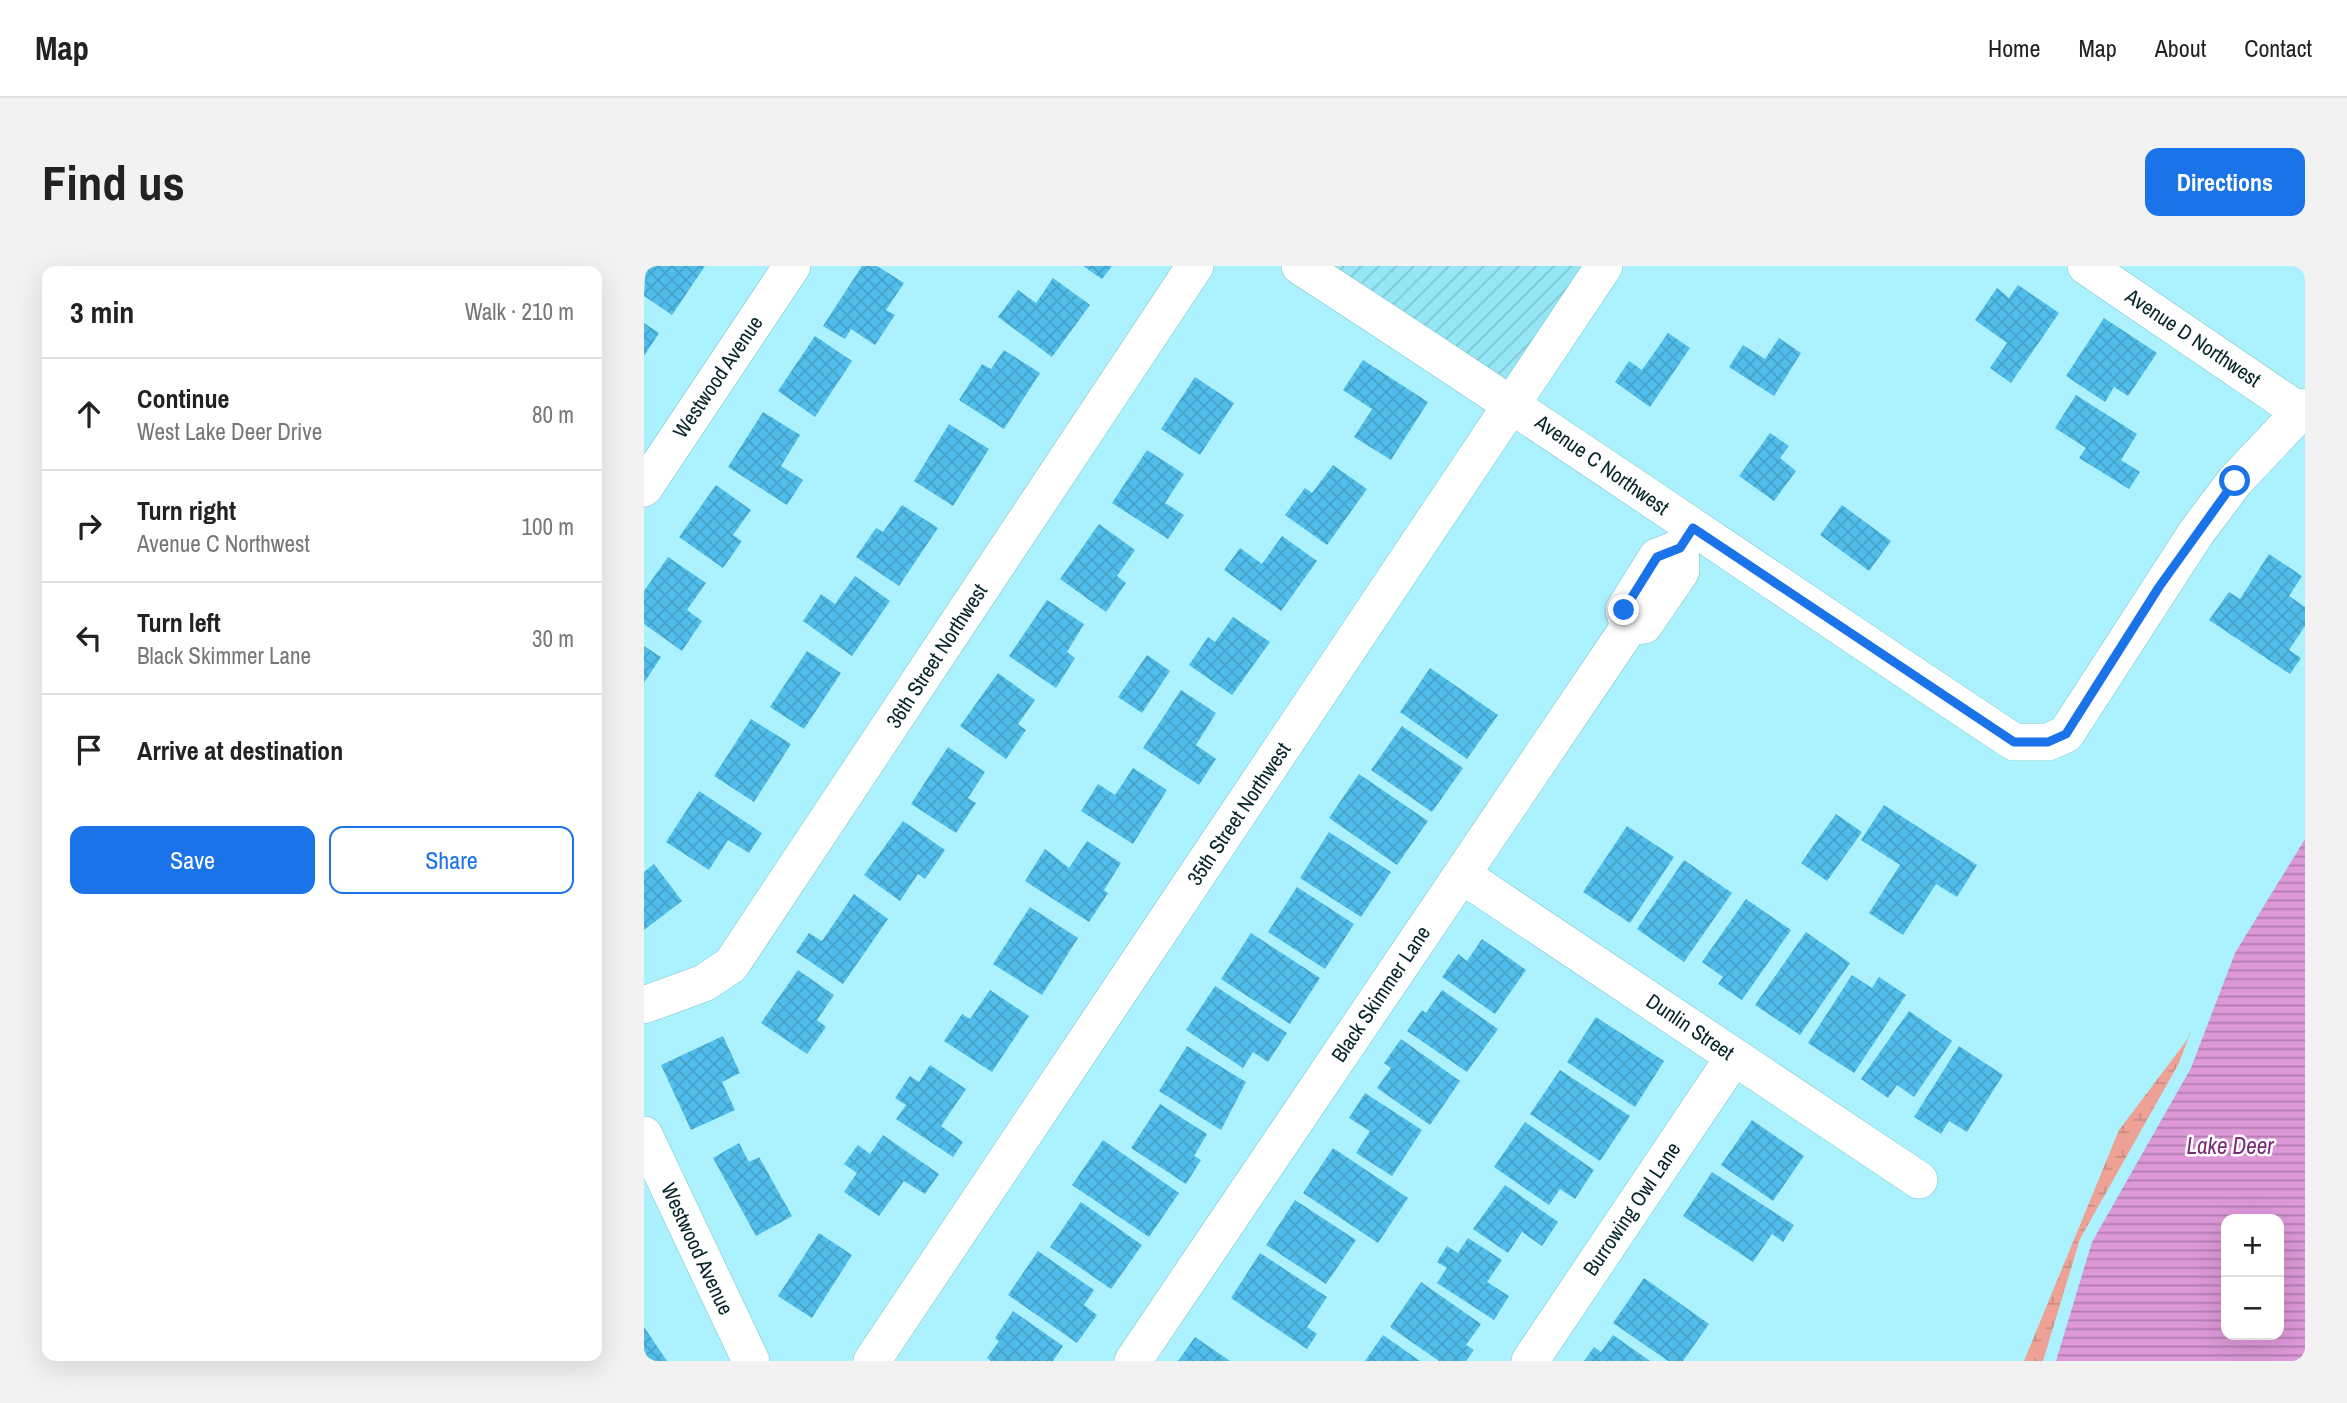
<!DOCTYPE html>
<meta charset="utf-8">
<style>
:root{--surface:#fff;--page:#f2f2f2;--text:#222;--muted:#767676;--line:#e0e0e0;--accent:#1a73e8}
body{margin:0;font-family:"Archivo Narrow",sans-serif;background:var(--page);color:var(--text)}
.controls{position:absolute;right:21px;bottom:21px;display:grid;overflow:hidden;border-radius:14px;box-shadow:0 7px 28px #0002}
.controls button{width:63px;height:63px;display:grid;place-items:center;padding:0;border:0;border-bottom:2px solid var(--line);background:var(--surface);color:var(--text);font:35px sans-serif}
.stop{position:absolute;width:21px;height:21px;margin:-16px;border:5px solid #1a73e8;border-radius:50%;background:#fff}
.stop.end{background:#1a73e8;border-color:#fff;box-shadow:0 2px 7px #0008}
.list{margin:0;padding:0;list-style:none}
h2{display:flex;justify-content:space-between;align-items:center;height:91px;margin:0;padding:0 28px;font-size:30px}
h2 small{font-size:23px;font-weight:400;color:var(--muted)}
.list li{display:grid;grid-template-columns:46px 1fr auto;gap:21px;align-items:center;box-sizing:border-box;height:112px;padding:0 28px;border-top:2px solid var(--line)}
.list b{display:block;font-size:26px;white-space:nowrap}
.list p{margin:0;font-size:23px;white-space:nowrap;color:var(--muted)}
.list em{font-size:23px;font-style:normal;color:var(--muted)}
.actions{display:flex;gap:14px;padding:21px 28px}
.actions a{flex:1;padding:16px 0;border:2px solid var(--accent);border-radius:14px;text-align:center;font-size:24px;color:var(--accent)}
.actions .main{background:var(--accent);color:#fff}
.icon{flex:none;width:38px;height:38px;fill:none;stroke:currentColor;stroke-width:2;stroke-linecap:round;stroke-linejoin:round}
.map{position:relative;flex:none;width:1661px;height:1095px;overflow:hidden;border-radius:14px}
header{display:flex;align-items:center;gap:42px;box-sizing:border-box;height:98px;padding:0 35px;background:var(--surface);border-bottom:2px solid var(--line)}
header strong{font-size:33px}
nav{display:flex;gap:38px;margin-inline-start:auto;font-size:24px}
.intro{display:flex;align-items:center;justify-content:space-between;box-sizing:border-box;height:168px;padding:0 42px}
h1{margin:0;font-size:49px}
.button{padding:18px 32px;border-radius:14px;background:var(--accent);color:#fff;font-size:24px;font-weight:700}
main{display:flex;gap:42px;padding:0 42px}
aside{flex:1;background:var(--surface);border-radius:14px;box-shadow:0 7px 28px #0002}
.map>svg:first-child{display:block}
.industrial{fill:url(#industrial-furrows)}
.wetland{fill:url(#wetland-marsh)}
.water{fill:url(#water-rules);fill-rule:evenodd}
.building{fill:url(#building-cross-hatch)}
.lines{fill:none;stroke-linecap:round;stroke-linejoin:round}
.minor-casing{stroke:#7bc1cd;stroke-width:38}
.minor{stroke:#fff;stroke-width:37}
.route{stroke:#1a73e8;stroke-width:9}
.labels{text-anchor:middle;stroke-width:5;stroke-linejoin:round;paint-order:stroke}
.street-label{font-size:21px;fill:#062529;stroke:#fff}
.water-label{font-size:23px;font-style:italic;fill:#7a2a78;stroke:#fff}
</style>
<header>
<strong>Map</strong>
<nav><a>Home</a><a>Map</a><a>About</a><a>Contact</a></nav>
</header>
<div class="intro"><h1>Find us</h1><a class="button">Directions</a></div>
<main>
<aside>
<h2>3 min<small>Walk · 210 m</small></h2>
<ul class="list">
<li><svg class="icon" aria-label="ahead" viewBox="0 0 24 24"><path d="M12 20V5M6 11l6-6 6 6"/></svg><div><b>Continue</b><p>West Lake Deer Drive</p></div><em>80 m</em></li>
<li><svg class="icon" aria-label="right" viewBox="0 0 24 24"><path d="M7 20v-9h11M14 6l5 5-5 5"/></svg><div><b>Turn right</b><p>Avenue C Northwest</p></div><em>100 m</em></li>
<li><svg class="icon" aria-label="left" viewBox="0 0 24 24"><path d="M17 20v-9H6M10 6l-5 5 5 5"/></svg><div><b>Turn left</b><p>Black Skimmer Lane</p></div><em>30 m</em></li>
<li><svg class="icon" aria-label="arrive" viewBox="0 0 24 24"><path d="M6 21V4h12l-3 4 3 4H6"/></svg><div><b>Arrive at destination</b></div></li>
</ul>
<div class="actions"><a class="main">Save</a><a>Share</a></div>
</aside>
<div class="map">
<svg width="1661" height="1095" viewBox="0 0 1661 1095">
<defs>
<pattern id="industrial-furrows" width="10" height="10" patternUnits="userSpaceOnUse" patternTransform="scale(1.75)"><rect width="10" height="10" fill="#95e7f5"/><path d="M-1 1l2-2M0 10L10 0M9 11l2-2" fill="none" stroke="#7fc6d2"/></pattern>
<pattern id="wetland-marsh" width="20" height="14" patternUnits="userSpaceOnUse" patternTransform="scale(1.75)"><rect width="20" height="14" fill="#eea296"/><path d="M1 5h8M5 5V1M11 12h8M15 12V8" fill="none" stroke="#cb8b81"/></pattern>
<pattern id="water-rules" width="6" height="5" patternUnits="userSpaceOnUse" patternTransform="scale(1.75)"><rect width="6" height="5" fill="#dd98d8"/><path d="M0 2.5h6" fill="none" stroke="#b17caf"/></pattern>
<pattern id="building-cross-hatch" width="8" height="8" patternUnits="userSpaceOnUse" patternTransform="scale(1.75)"><rect width="8" height="8" fill="#51bdea"/><path d="M0 0l8 8M0 8l8-8" fill="none" stroke="#45a2c9"/></pattern>
</defs>
<rect width="100%" height="100%" fill="#abf2fe"/>
<path class="industrial" d="M686 0H943L866 117Z"/>
<path class="wetland" d="M1549 760 1535 797 1436 973 1399 1095H1380L1475 864 1543 774Z"/>
<path class="water" d="M1661 573V1095H1412L1448 976 1547 802 1591 687ZM1582 953H1635V1069H1582Z"/>
<path class="building" d="M2 0H61L28 49 0 30Z
M218 0H233L260 17 242 44 251 49 231 79 207 63 201 73 179 60Z
M439 0H468L458 13Z
M409 12 446 39 408 91 354 51 374 24 392 37Z
M1374 19 1415 47 1367 117 1346 102 1363 77 1331 54 1353 22 1365 32Z
M1460 52 1513 87 1484 130 1470 121 1461 136 1422 110Z
M0 57 15 67 0 90Z
M1024 67 1046 82 1006 141 971 116 985 95 998 104Z
M171 70 208 95 171 151 134 125Z
M1135 72 1157 87 1130 130 1085 101 1099 79 1121 93Z
M360 84 396 107 360 163 315 134 338 98 347 103Z
M719 94 784 136 747 194 710 171 728 143 699 124Z
M551 111 590 137 556 189 517 163Z
M1432 129 1493 168 1477 194 1496 206 1485 223 1435 192 1442 182 1411 162Z
M119 146 156 169 137 200 159 214 143 239 84 201Z
M305 158 345 183 309 240 270 215Z
M1126 167 1145 180 1136 192 1152 205 1130 235 1095 210Z
M503 184 540 208 521 237 540 249 524 273 468 237Z
M689 199 723 223 683 279 641 249 661 222 668 227Z
M72 219 107 244 89 269 98 275 79 302 35 271Z
M258 239 294 262 255 320 212 291 232 262 239 266Z
M1198 239 1247 275 1225 305 1176 269Z
M455 258 491 284 473 310 482 317 462 346 416 313Z
M638 270 673 295 637 345 580 304 596 282 618 298Z
M1625 288 1658 310 1645 330 1661 341V360L1645 384 1657 392 1646 408 1565 354 1585 326 1596 333Z
M24 291 62 317 43 344 58 355 38 385 0 358V325Z
M211 310 246 335 208 390 159 355 177 328 191 338Z
M403 334 440 358 423 386 431 392 412 422 365 390Z
M589 351 626 376 588 429 545 399 564 371 571 376Z
M0 380 17 391 0 417Z
M163 385 197 407 160 463 126 441Z
M503 389 526 405 498 447 474 431Z
M786 402 854 449 823 493 756 446Z
M354 407 391 434 374 458 382 464 362 493 316 460Z
M537 424 572 447 552 479 572 493 555 519 499 482Z
M107 453 147 478 110 536 70 510Z
M758 460 819 502 788 546 727 504Z
M304 481 341 506 324 532 332 537 312 567 267 538Z
M489 502 523 524 489 578 437 545 454 518 471 529Z
M715 508 784 555 753 599 685 552Z
M55 525 118 567 105 587 84 574 65 604 22 576Z
M1240 539 1333 599 1313 631 1292 618 1259 669 1225 647 1256 599 1217 574Z
M1192 548 1218 566 1183 615 1157 597Z
M259 555 301 584 281 613 274 608 256 635 220 609Z
M983 560 1030 591 986 657 939 626Z
M685 566 747 606 717 651 656 612Z
M443 575 477 597 460 624 464 627 445 656 381 615 401 583 425 602Z
M1040 594 1088 627 1040 696 993 663Z
M10 598 38 635 0 664V606Z
M653 621 710 658 681 703 624 666Z
M210 628 244 653 199 718 152 686 165 667 178 675Z
M1102 633 1147 664 1098 734 1074 718 1079 711 1058 696Z
M386 641 434 672 398 729 349 698Z
M1162 666 1206 697 1156 769 1111 739Z
M607 667 676 712 646 758 577 713Z
M838 673 882 704 851 748 798 711 814 688 823 695Z
M154 704 190 729 173 754 182 761 163 788 117 757Z
M1208 709 1228 722 1235 711 1262 729 1210 807 1164 777Z
M571 720 643 767 624 796 609 786 599 802 542 764Z
M346 724 385 750 348 806 300 775 318 748 326 753Z
M798 724 854 763 823 806 763 765 778 744 782 747Z
M1265 745 1308 775 1270 831 1253 819 1244 832 1217 813Z
M952 751 1020 795 991 841 923 796Z
M79 770 96 807 78 816 91 844 47 864 17 799Z
M757 773 816 815 786 859 733 822 747 802 740 797Z
M543 780 602 816 577 864 515 825Z
M1315 780 1359 809 1323 866 1305 855 1297 868 1270 851Z
M286 799 322 823 297 860 319 876 309 891 252 853 262 839 251 832 266 810 275 816Z
M916 804 986 850 956 895 886 848Z
M721 827 778 864 748 910 712 887 726 865 705 852Z
M516 838 563 868 550 890 557 894 542 918 487 882Z
M1108 854 1160 890 1129 935 1077 899Z
M881 856 950 904 931 933 916 923 905 939 850 901Z
M239 869 295 908 281 928 260 915 235 950 200 926 213 907 200 898 214 879 226 888Z
M459 874 535 927 505 971 428 919Z
M95 877 105 896 115 891 148 950 112 970 69 892Z
M689 882 764 932 734 977 659 927Z
M1068 906 1150 959 1139 976 1128 968 1109 996 1039 950Z
M861 919 914 956 898 980 878 966 864 987 829 963Z
M651 934 712 974 682 1018 622 979Z
M437 936 498 979 467 1023 406 981Z
M175 967 208 989 168 1052 134 1030Z
M824 972 858 994 843 1016 865 1030 850 1054 793 1017 803 1002 793 996 803 980 814 987Z
M394 985 450 1024 440 1039 453 1049 433 1077 364 1029Z
M616 987 683 1031 663 1061 673 1068 663 1083 587 1032Z
M1000 1012 1065 1058 1039 1095H1024L969 1057Z
M777 1016 837 1058 822 1079 830 1084 822 1095H795L746 1061Z
M369 1045 419 1080 409 1095H347L343 1092 355 1075 351 1072Z
M0 1061 23 1095H0Z
M739 1069 776 1095H721Z
M969 1069 1006 1095H940L950 1081 957 1086Z
M551 1071 586 1095H534Z"/>
<g class="lines">
<g class="minor-casing">
<path id="minor" d="M656 0C896 155 1131 318 1370 476H1404L1422 468 1552 267 1591 215 1661 141
M1442 0 1655 145
M0 222 148 0
M985 361 980 344 1013 291 1036 282 1047 266
M818 609 1275 914
M0 739 60 717 87 699 551 0
M0 869 107 1095
M228 1095 960 0
M489 1095 985 361 1000 359 1037 305 1036 282
M886 1095 1090 791"/>
</g>
<use href="#minor" class="minor"/>
</g>
<g class="lines">
<path class="route" d="M980 344 1013 291 1036 282 1049 262 1370 476H1404L1422 468 1515 321 1591 215"/>
</g>
<g class="labels">
<g class="street-label">
<text transform="translate(1549 72) rotate(34)" y="7">Avenue D Northwest</text>
<text transform="translate(74 111) rotate(-56)" y="7">Westwood Avenue</text>
<text transform="translate(958 199) rotate(35)" y="7">Avenue C Northwest</text>
<text transform="translate(293 390) rotate(-57)" y="7">36th Street Northwest</text>
<text transform="translate(595 548) rotate(-56)" y="7">35th Street Northwest</text>
<text transform="translate(737 728) rotate(-56)" y="7">Black Skimmer Lane</text>
<text transform="translate(1046 761) rotate(34)" y="7">Dunlin Street</text>
<text transform="translate(988 943) rotate(-56)" y="7">Burrowing Owl Lane</text>
<text transform="translate(53 983) rotate(65)" y="7">Westwood Avenue</text>
</g>
<g class="water-label">
<text x="1586" y="888">Lake Deer</text>
</g>
</g>
</svg>
<div class="controls">
<button>+</button>
<button>−</button>
</div>
<div class="stop" style="left:1591px;top:215px"></div>
<div class="stop end" style="left:980px;top:344px"></div>
</div>
</main>
